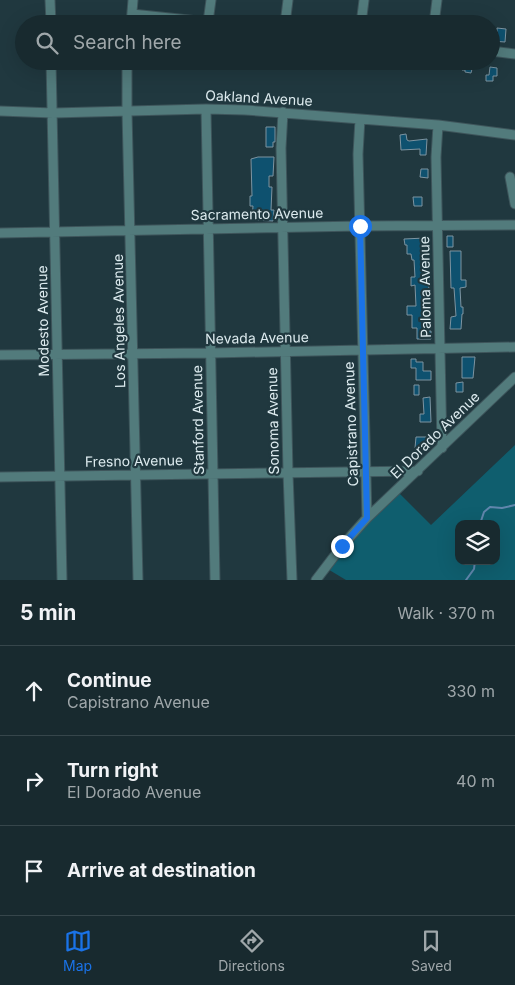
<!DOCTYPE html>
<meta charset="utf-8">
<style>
:root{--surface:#182a2f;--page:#213237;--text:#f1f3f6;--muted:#9fa7aa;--line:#36464b;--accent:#1a73e8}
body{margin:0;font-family:Inter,sans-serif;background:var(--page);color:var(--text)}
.controls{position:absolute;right:15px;bottom:15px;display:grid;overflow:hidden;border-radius:10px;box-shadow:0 5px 20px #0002}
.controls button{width:45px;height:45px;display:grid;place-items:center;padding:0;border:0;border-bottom:1px solid var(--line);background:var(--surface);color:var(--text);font:25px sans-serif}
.stop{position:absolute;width:15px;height:15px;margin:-11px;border:4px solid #1a73e8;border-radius:50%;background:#fff}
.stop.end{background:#1a73e8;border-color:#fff;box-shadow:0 1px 5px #0008}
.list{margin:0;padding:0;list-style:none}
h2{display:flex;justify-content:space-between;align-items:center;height:65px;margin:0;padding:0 20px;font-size:21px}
h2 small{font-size:16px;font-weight:400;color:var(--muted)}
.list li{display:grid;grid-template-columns:32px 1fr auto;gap:15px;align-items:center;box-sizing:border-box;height:90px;padding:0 20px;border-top:1px solid var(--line)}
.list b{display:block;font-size:19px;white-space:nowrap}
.list p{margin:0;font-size:16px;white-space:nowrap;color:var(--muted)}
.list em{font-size:16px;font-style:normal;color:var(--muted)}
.icon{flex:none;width:28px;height:28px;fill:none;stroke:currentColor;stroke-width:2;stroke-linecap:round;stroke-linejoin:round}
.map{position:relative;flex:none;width:515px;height:580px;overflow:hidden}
.search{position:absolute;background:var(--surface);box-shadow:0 5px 20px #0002;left:15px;right:15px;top:15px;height:55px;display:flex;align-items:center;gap:12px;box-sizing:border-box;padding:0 18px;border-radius:28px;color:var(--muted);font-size:19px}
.sheet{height:335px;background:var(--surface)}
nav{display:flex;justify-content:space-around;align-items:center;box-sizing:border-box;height:70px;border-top:1px solid var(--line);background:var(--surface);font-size:14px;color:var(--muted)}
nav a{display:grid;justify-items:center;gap:2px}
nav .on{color:var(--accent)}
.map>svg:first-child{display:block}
.green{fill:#0f5e6e;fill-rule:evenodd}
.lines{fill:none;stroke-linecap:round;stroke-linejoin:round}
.stream{stroke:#6086ac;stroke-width:2}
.building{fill:#0e516f;stroke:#7d94a1}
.minor-casing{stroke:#3e555b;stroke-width:11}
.minor{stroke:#527b7c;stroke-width:9}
.route{stroke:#1a73e8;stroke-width:6}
.labels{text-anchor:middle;stroke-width:4.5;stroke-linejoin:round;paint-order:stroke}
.street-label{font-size:14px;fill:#ddebef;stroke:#20383f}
</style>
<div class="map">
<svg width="515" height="580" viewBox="0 0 515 580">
<rect width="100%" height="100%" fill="#20383f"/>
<path class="green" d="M515 445V580H346L326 568 340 550 399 493 431 525ZM459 524H496V561H459Z"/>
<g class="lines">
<path class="stream" d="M480 524 484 512 490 507 502 508 515 505
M466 580 474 569 475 561"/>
</g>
<path class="building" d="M497 28 506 29 505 42 491 41V32H497Z
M463 64 473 65 471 73 465 72V70H462Z
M490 67 497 68V76H493V81H486V75H489Z
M266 127H275V142H273V147H266Z
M406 134 407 140 409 141 427 139 426 155H420V149L401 150 400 135Z
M258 157H274L273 176H269V187H272L271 210H274L273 221 252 220 253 206H250V196H252L251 159Z
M421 169H428V178L420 177Z
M413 197H422V206H414Z
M447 236H453V247H447Z
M425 238 426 253H429V266H424V278H429L428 331H431V339H417V328H412V315H407V306H416L415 285 411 286V277H415L414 260H412L411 254H407V245H405L404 239Z
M450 251H461V280H466V287L460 288 461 307H463V314H462L461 329H450L451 317 456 316 454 288H451Z
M462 357H475L473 378H462Z
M411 359H416V362H423V371H431V380H416V368H411Z
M463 382V392H456V383Z
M414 385H419V395H414Z
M430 397 431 422H420V414H424L423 398Z
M416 437H429L428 449 415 448Z"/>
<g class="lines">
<g class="minor-casing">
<path id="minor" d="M50 0 51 24
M132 14 226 24
M208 22 211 0
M131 24 133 0
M285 24 288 0
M361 24 364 0
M434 24 437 0
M491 51 515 54
M51 61 62 580
M127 61V111L138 580
M206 109 215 580
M0 111 53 113 206 109 245 110 438 125 515 135
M283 112 281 148 288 473 292 580
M360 119 358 154 367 518
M438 125 436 157 442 448
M510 177 515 204
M0 233 360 226 515 225
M0 355 210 353 515 347
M0 477 418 471
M316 580 342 546 367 518 515 377"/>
</g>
<use href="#minor" class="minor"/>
</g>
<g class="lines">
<path class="route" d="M342 546 367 518 360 226"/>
</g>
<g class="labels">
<g class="street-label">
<text transform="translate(259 98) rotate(3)" y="5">Oakland Avenue</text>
<text transform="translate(257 214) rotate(-1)" y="5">Sacramento Avenue</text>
<text transform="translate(425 287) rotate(-91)" y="5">Paloma Avenue</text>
<text transform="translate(43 321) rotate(-91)" y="5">Modesto Avenue</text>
<text transform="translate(119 321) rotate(-91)" y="5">Los Angeles Avenue</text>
<text transform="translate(257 338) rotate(-1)" y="5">Nevada Avenue</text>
<text transform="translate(198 420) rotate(-91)" y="5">Stanford Avenue</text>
<text transform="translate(273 421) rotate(-91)" y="5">Sonoma Avenue</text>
<text transform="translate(351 424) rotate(-92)" y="5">Capistrano Avenue</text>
<text transform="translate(435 435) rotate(-44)" y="5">El Dorado Avenue</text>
<text transform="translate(134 461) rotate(-1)" y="5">Fresno Avenue</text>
</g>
</g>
</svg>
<div class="controls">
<button><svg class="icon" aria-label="layers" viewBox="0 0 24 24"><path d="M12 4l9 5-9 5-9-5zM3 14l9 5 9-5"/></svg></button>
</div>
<div class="stop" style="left:360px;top:226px"></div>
<div class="stop end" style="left:342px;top:546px"></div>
<div class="search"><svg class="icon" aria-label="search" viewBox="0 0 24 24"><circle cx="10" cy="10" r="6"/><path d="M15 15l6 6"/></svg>Search here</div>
</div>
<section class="sheet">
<h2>5 min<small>Walk · 370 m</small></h2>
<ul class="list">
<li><svg class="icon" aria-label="ahead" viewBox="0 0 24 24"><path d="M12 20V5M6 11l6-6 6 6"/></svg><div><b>Continue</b><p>Capistrano Avenue</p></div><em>330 m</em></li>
<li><svg class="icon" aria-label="right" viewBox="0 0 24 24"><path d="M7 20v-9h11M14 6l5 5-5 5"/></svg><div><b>Turn right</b><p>El Dorado Avenue</p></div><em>40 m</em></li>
<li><svg class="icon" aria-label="arrive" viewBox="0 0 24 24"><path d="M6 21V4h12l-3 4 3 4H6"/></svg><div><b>Arrive at destination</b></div></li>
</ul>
</section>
<nav>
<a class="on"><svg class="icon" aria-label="map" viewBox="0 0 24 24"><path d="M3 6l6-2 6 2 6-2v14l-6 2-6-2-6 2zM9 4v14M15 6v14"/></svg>Map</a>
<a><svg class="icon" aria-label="directions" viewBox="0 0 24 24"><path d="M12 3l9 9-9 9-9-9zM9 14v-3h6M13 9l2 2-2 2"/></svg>Directions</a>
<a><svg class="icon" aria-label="saved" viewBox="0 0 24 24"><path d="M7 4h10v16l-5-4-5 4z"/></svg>Saved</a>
</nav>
